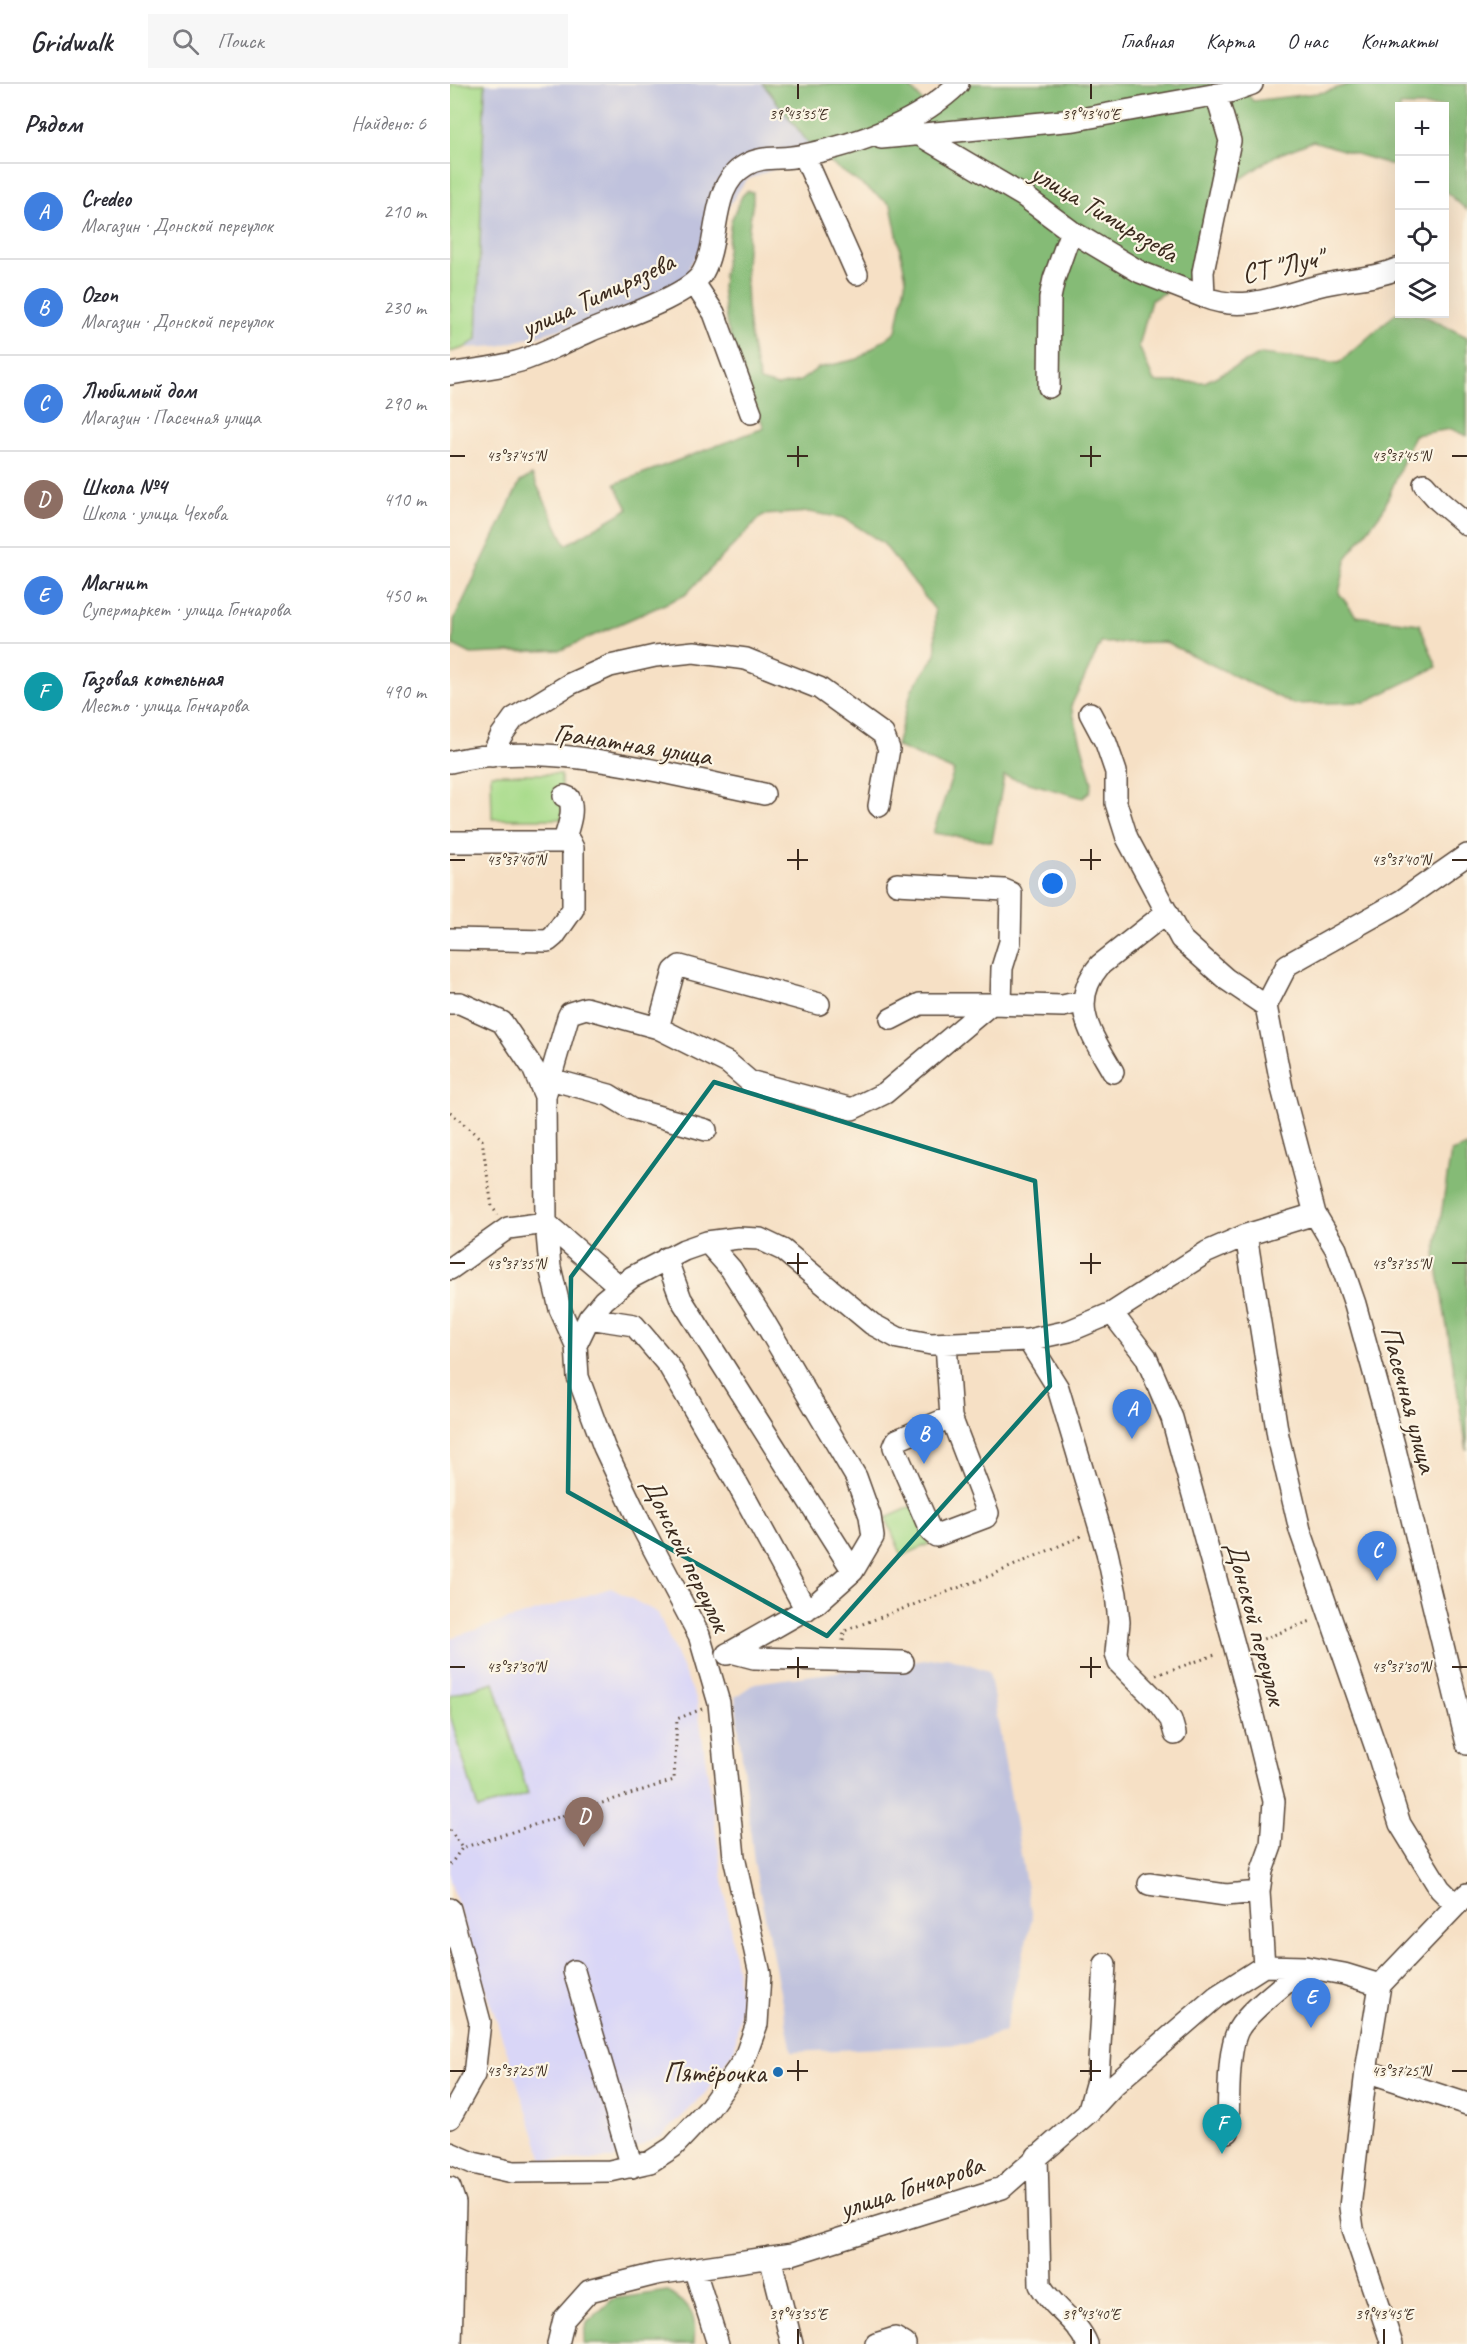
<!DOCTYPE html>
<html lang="ru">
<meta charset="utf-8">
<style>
:root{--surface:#fff;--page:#f7f7f7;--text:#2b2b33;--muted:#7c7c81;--line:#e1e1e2;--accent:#b45309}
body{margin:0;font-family:Caveat,sans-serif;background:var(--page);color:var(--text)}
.controls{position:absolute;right:18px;top:18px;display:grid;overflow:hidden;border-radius:0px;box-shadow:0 6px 24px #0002}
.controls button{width:54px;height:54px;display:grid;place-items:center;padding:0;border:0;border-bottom:2px solid var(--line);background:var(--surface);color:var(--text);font:30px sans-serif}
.you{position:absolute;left:603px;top:800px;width:21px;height:21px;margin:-15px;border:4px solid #fff;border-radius:50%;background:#1a73e8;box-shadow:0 0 0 9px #1a73e833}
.badge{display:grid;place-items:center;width:39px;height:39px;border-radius:50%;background:var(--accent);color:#fff;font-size:20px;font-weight:700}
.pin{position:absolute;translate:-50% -50px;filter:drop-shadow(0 2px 3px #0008)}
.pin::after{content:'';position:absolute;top:32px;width:21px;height:18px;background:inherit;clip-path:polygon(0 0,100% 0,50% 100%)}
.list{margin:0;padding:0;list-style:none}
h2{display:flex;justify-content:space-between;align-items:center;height:78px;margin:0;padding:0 24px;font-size:26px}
h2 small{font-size:20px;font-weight:400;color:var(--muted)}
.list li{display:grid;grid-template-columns:39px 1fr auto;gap:18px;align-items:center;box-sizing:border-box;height:96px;padding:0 24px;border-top:2px solid var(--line)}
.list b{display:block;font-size:22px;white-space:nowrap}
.list p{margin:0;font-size:20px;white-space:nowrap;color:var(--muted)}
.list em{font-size:20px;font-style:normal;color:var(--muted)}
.icon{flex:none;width:33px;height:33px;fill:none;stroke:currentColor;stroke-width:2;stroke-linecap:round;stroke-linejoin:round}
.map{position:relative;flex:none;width:1017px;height:2260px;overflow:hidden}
header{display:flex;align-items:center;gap:36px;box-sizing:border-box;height:84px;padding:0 30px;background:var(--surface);border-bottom:2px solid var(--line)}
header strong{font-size:28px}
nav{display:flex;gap:33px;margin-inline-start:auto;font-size:21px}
.search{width:420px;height:54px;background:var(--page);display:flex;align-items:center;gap:15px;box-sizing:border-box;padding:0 21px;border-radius:0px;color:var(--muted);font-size:22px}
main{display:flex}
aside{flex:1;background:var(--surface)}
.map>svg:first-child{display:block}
.built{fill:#d9d6f7}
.industrial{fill:#c0c2dd}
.green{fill:#a7db8a;stroke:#718254;stroke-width:1.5}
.forest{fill:#85bb76;stroke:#60724a;stroke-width:1.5}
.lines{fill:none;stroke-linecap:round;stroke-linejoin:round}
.minor-casing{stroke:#574537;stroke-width:24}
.path{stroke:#574537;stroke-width:3;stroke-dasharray:1.5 4.5;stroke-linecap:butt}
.minor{stroke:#fff;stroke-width:21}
.marked{fill:none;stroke:#0f766e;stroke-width:4.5;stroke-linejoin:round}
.ticks{fill:none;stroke:#3b2a1e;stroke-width:2}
.poi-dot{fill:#1f6fb2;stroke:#fcf5e5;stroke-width:2}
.labels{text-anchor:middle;stroke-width:4.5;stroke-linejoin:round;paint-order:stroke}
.street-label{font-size:28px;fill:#3b2a1e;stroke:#fcf5e5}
.poi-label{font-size:28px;fill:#3b2a1e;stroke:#fcf5e5;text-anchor:end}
.ticks-label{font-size:15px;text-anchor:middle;fill:#3b2a1e;stroke:#fcf5e5;stroke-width:4.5;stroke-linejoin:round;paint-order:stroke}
</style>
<header>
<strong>Gridwalk</strong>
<div class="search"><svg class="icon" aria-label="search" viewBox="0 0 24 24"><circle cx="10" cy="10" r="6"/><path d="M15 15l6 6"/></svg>Поиск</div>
<nav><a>Главная</a><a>Карта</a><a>О нас</a><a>Контакты</a></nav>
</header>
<main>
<aside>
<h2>Рядом<small>Найдено: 6</small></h2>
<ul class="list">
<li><span class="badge" style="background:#3f7fe0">A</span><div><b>Credeo</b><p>Магазин · Донской переулок</p></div><em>210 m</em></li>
<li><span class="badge" style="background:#3f7fe0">B</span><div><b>Ozon</b><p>Магазин · Донской переулок</p></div><em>230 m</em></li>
<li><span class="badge" style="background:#3f7fe0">C</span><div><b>Любимый дом</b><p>Магазин · Пасечная улица</p></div><em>290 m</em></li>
<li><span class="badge" style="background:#8d6e63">D</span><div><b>Школа №4</b><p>Школа · улица Чехова</p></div><em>410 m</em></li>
<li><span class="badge" style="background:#3f7fe0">E</span><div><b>Магнит</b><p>Супермаркет · улица Гончарова</p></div><em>450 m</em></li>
<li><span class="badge" style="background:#0f9aa8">F</span><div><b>Газовая котельная</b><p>Место · улица Гончарова</p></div><em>490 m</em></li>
</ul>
</aside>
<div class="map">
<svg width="1017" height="2260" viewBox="0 0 1017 2260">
<rect width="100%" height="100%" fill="#fcf5e5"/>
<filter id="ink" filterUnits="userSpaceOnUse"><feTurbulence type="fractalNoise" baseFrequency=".0167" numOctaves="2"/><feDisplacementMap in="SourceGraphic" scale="12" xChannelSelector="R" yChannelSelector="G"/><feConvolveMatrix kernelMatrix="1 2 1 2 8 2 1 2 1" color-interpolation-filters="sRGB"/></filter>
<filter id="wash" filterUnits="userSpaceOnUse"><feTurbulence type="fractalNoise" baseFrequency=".008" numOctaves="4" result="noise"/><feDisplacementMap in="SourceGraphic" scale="24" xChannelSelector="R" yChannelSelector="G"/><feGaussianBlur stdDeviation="1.35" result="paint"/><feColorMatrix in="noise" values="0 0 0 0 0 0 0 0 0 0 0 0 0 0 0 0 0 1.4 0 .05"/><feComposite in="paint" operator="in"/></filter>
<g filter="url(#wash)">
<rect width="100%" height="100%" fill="#f6e0c5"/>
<path class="built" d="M161 1504 208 1529 247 1617 291 1918 285 1964 254 2011 212 2052 163 2075 93 2076 0 1797V1554Z"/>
<path class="industrial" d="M0 0H313L366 69 296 96 239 183V197L151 234 49 262 14 264 0 268Z
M497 1573 539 1587 582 1834 554 1948 516 1960 342 1968 304 1778 285 1613 305 1599Z"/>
<path class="green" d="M0 0H35L27 255 14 264 0 268Z
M41 690H111L112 735H42Z
M463 1422 479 1460 452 1472 436 1434Z
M44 1598 78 1710 28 1725 0 1631V1611Z"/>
<path class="forest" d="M313 0H457L478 23 501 0H789L803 17 875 8 900 0H1017V126L995 107 994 22H950L949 83 863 57 825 72 760 116 747 191 701 216 689 262 704 298H755L811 270 889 279 946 229 973 231 1017 253V352L1001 345 964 351 933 426 897 473 889 509 906 532 969 540 987 583 915 618 843 620 715 558 651 559 621 622 642 699 640 708 633 714 554 692 542 758 483 749 504 687 446 662 462 605 486 571 485 526 433 459 394 434 359 428 313 431 235 511 111 566 21 570 3 561 4 536 70 398 82 391 116 461 178 425 165 400 314 344 277 243 272 203 281 137 292 112 297 107 303 108V118C292 177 294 239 310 297L328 302 350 297 368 284 408 275 446 247 456 195 441 121 366 69Z
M1017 1062V1366L985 1170 1001 1068Z
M217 2207C243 2225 246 2228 244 2260H133L137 2239 163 2215Z"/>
</g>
<g filter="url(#ink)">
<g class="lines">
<g class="minor-casing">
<path id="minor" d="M766 10 780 57 753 188 754 213C798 231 838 207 881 199 907 194 925 194 950 184
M468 50 575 113 621 147 690 188 754 213
M431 54 625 36 779 8 802 0
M354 71 407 190
M244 199 264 229 301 329
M0 290C25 285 51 284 76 275 98 267 120 256 142 246 168 235 241 211 253 188 271 155 259 102 296 81 312 71 331 76 349 72 405 61 466 41 508 0
M599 303 600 214 604 195 621 147
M974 400 989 417 1017 441
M640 629 656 659 666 688V719L677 754 731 855 776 895 816 922
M42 672 51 652 64 634 120 600 160 582 205 572 244 568 296 575 369 604 433 650 439 665 429 722
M0 678C95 654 219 691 314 710
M114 712 119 714C125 727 118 743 114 757
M0 758H120L123 764V825L104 852 98 857 0 855
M1017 771 951 817 837 881 816 922 832 1004 865 1130 886 1165 905 1220 944 1361 1017 1660
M447 800 554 806 561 809 560 858 552 884 551 920
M0 919H10L52 938 83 984 95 1012 96 1139 100 1183 110 1225 126 1261
M441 935 470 920H541
M208 944 224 887 230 882 369 920
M663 988C642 951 617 920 650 881L717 828
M100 995 159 1011 182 1025 256 1046
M95 1012 118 933 120 929 136 924 208 944 278 979 299 997 402 1025 435 1009 541 920 613 922 634 917
M796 1151 828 1352 850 1446 926 1664 950 1740 990 1805 1006 1821
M257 1158 281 1185 314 1237 406 1393 420 1432 423 1453 403 1487 367 1519 281 1568
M216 1174 231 1215 403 1487
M0 1185 58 1144 96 1139 170 1203
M662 1229 696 1273 722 1334 797 1608 824 1717 821 1762 812 1787 809 1808 814 1882
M139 1234 184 1241 219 1282 288 1401 356 1526
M578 1256 608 1304 657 1468 666 1510 669 1538 666 1569 669 1579 707 1617 721 1636 725 1650
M496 1260 501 1333 538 1429 536 1433 486 1452 481 1448 444 1363 447 1356 501 1333
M277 1570 281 1568 304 1574 453 1578
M699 1800 776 1811 809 1808
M0 1825 30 1938 24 1991 0 2034
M124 1887 182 2083
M916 1987 1017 2020
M639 2025 648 1993 655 1880
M778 2048C779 2022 777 1968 788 1946 799 1926 837 1899 855 1883
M0 2069 23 2079 63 2088 160 2087 200 2078 223 2063 258 2026 294 1976 307 1940 310 1890 284 1773 269 1619 249 1551 191 1441 154 1363 128 1293 126 1261 139 1234 154 1216 182 1193 234 1166 257 1158 288 1154 310 1155 333 1166 422 1240 448 1254 481 1260 578 1256 619 1247 662 1229 757 1168 796 1151 865 1130
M587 2072 590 2201C603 2224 627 2236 637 2260
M0 2104 5 2119 1 2260
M320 2173 342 2260
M244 2184 268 2260
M108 2260 114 2235 139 2207 206 2190 342 2170 552 2104 639 2028 664 2001 767 1912 814 1882 855 1883 894 1890 930 1901
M426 2260 445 2254 455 2260
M942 2260 903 2145 900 2123 916 1987 930 1901 1017 1810"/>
</g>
<path class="path" d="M0 1028 32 1056 42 1123 48 1131
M393 1557 394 1547 542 1491 634 1451
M802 1559 861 1537
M706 1591 768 1570
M0 1746 12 1764
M0 1781 12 1764 224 1696 227 1635 252 1625"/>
<use href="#minor" class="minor"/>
</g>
</g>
<path class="marked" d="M264 998 585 1097 600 1302 377 1552 118 1408 121 1193Z"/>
<path class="ticks" d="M348 0V15M641 0V15M348 362V383M641 362V383M0 372H15M337 372H358M630 372H651M1002 372H1017M348 765V786M641 765V786M0 776H15M337 776H358M630 776H651M1002 776H1017M348 1169V1190M641 1169V1190M0 1179H15M337 1179H358M630 1179H651M1002 1179H1017M348 1573V1594M641 1573V1594M0 1583H15M337 1583H358M630 1583H651M1002 1583H1017M348 1976V1997M641 1976V1997M0 1987H15M337 1987H358M630 1987H651M1002 1987H1017M348 2245V2260M641 2245V2260M934 2245V2260"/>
<circle class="poi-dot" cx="328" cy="1988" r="6"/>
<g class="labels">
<g class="street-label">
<text transform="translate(655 128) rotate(31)" y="10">улица Тимирязева</text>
<text transform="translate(832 181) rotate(-12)" y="10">СТ "Луч"</text>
<text transform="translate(147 210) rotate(-25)" y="10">улица Тимирязева</text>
<text transform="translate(183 659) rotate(9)" y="10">Гранатная улица</text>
<text transform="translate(960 1315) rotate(75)" y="10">Пасечная улица</text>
<text transform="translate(237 1470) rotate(64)" y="10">Донской переулок</text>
<text transform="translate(807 1539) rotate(75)" y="10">Донской переулок</text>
<text transform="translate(461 2102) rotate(-18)" y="10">улица Гончарова</text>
</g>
<g class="poi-label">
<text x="316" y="1998">Пятёрочка</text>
</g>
</g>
<g class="ticks-label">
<text x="348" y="35">39°43'35"E</text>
<text x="641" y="35">39°43'40"E</text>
<text x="66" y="377">43°37'45"N</text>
<text x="951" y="377">43°37'45"N</text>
<text x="66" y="781">43°37'40"N</text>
<text x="951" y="781">43°37'40"N</text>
<text x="66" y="1185">43°37'35"N</text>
<text x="951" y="1185">43°37'35"N</text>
<text x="66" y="1588">43°37'30"N</text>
<text x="951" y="1588">43°37'30"N</text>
<text x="66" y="1992">43°37'25"N</text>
<text x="951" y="1992">43°37'25"N</text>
<text x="348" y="2235">39°43'35"E</text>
<text x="641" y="2235">39°43'40"E</text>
<text x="934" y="2235">39°43'45"E</text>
</g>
</svg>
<div class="controls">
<button>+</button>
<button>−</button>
<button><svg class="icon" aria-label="locate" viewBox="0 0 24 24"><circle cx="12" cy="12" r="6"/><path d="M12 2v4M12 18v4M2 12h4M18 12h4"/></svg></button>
<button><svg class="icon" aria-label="layers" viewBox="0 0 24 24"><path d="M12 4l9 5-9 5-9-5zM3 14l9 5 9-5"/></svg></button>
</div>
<div class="you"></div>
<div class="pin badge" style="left:682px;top:1355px;background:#3f7fe0">A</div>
<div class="pin badge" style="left:474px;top:1380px;background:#3f7fe0">B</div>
<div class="pin badge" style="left:927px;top:1497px;background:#3f7fe0">C</div>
<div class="pin badge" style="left:134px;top:1763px;background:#8d6e63">D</div>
<div class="pin badge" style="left:861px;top:1944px;background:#3f7fe0">E</div>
<div class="pin badge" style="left:772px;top:2070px;background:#0f9aa8">F</div>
</div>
</main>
